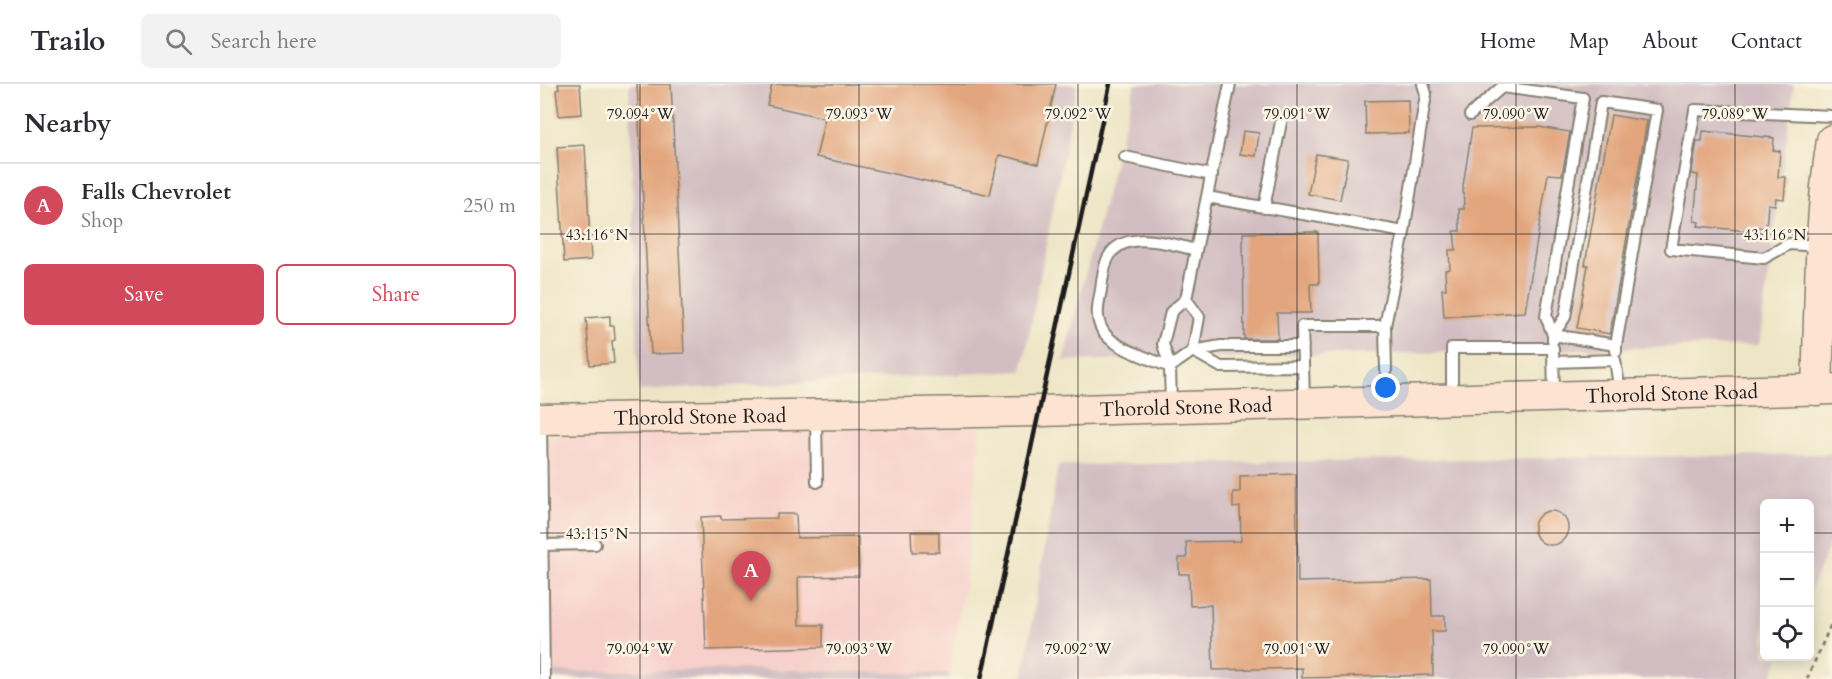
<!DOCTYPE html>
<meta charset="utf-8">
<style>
:root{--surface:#fff;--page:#f2f2f3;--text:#2b2b33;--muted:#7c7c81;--line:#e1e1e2;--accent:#d1495b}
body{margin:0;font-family:Cardo,serif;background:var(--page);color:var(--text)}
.controls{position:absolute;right:18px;bottom:18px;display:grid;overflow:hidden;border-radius:9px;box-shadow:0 3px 15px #0003}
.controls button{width:54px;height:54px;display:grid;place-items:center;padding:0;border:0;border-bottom:2px solid var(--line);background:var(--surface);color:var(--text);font:30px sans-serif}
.you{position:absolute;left:846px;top:304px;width:21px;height:21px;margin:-15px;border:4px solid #fff;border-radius:50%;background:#1a73e8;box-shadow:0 0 0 9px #1a73e833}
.badge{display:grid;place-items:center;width:39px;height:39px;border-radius:50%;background:var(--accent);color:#fff;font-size:20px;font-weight:700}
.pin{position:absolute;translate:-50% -50px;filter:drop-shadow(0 2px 3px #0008)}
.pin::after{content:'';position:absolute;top:32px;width:21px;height:18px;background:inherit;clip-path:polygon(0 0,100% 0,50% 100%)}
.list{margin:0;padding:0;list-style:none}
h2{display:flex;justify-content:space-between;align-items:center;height:78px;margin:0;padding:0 24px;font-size:26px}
h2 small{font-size:20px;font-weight:400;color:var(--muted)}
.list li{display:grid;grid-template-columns:39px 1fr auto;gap:18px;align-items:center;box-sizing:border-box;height:84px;padding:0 24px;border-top:2px solid var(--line)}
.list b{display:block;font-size:22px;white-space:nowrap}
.list p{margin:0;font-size:20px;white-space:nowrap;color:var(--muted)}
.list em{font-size:20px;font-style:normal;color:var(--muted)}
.actions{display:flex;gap:12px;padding:18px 24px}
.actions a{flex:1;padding:14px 0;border:2px solid var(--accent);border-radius:9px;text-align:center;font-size:21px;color:var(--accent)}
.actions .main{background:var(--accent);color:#fff}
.icon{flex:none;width:33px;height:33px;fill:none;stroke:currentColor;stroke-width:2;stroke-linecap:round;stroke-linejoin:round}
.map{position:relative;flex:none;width:1292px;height:595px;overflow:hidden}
header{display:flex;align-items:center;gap:36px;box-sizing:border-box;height:84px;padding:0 30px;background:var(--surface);border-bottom:2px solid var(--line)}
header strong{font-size:28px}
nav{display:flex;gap:33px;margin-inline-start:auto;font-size:21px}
.search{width:420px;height:54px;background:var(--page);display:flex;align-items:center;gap:15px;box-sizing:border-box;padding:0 21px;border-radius:9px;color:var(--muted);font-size:22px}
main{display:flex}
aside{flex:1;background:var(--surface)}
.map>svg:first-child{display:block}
.built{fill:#f7d0cb}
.industrial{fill:#d2bec2}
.building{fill:#e2a57d}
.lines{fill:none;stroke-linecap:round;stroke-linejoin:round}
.service-casing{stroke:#858071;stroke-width:14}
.secondary-casing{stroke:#858071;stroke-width:33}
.path{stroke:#858071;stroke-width:3;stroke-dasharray:4.5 4.5;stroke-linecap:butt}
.service{stroke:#fff;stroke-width:10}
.secondary{stroke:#fde3d1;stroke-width:30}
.rail{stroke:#1c1c1c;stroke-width:4.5}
.ticks{fill:none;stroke:#1c1c1c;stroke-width:1.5;stroke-opacity:0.45}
.labels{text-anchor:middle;stroke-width:5;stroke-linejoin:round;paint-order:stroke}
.street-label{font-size:20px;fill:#1c1c1c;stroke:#fcf5e5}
.ticks-label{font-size:15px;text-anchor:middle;fill:#1c1c1c;stroke:#fcf5e5;stroke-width:5;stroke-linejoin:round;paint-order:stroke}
</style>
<header>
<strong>Trailo</strong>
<div class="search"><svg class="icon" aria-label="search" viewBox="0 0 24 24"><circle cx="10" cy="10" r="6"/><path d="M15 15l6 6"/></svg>Search here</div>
<nav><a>Home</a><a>Map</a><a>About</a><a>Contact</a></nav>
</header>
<main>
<aside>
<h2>Nearby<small></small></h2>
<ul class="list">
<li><span class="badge">A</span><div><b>Falls Chevrolet</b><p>Shop</p></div><em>250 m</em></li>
</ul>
<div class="actions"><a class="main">Save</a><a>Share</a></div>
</aside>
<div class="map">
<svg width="1292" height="595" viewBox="0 0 1292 595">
<rect width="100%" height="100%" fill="#fcf5e5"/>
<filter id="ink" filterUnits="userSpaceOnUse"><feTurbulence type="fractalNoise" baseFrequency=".0167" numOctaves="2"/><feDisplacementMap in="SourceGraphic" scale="12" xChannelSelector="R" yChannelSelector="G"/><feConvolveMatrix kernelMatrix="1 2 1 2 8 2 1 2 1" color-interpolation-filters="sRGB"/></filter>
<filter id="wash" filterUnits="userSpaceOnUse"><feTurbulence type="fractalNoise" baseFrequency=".008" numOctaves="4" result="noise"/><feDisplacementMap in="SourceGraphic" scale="24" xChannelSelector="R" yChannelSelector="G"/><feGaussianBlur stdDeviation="1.35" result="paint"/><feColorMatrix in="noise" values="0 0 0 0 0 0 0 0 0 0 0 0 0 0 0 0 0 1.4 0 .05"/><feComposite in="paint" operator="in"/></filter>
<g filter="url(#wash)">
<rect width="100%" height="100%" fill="#eee5c6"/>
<path class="built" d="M441 342 425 496 409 590 207 585 0 588V352Z"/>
<path class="industrial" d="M89 0H537L482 287 99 307Z
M595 0H1254L1219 261 523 277Z
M1292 370V455L1270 506V420H1224V572L1240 573 1230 595H483L518 381Z
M207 585 409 590 408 595H0V588Z"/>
<g id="blocks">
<path class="building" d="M18 0H40L42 30 19 32 16 6 19 5Z
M97 0H131L144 269 111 270Z
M232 0H516L498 80 459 71 450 111 276 73 285 34 227 21Z
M868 16 869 49 826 50 825 17Z
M1071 31 1107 37 1070 250 1037 244 1048 181H1045Z
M998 43 1030 48 1022 91 1008 90 985 228 904 233 902 205H906L905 186 910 185 909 166H916L914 147H920L919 125H924L923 102 932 44Z
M703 47 719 49 716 72 700 70Z
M1163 47 1234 54 1233 66 1240 67 1238 93H1246L1244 115 1236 114 1235 121 1228 120 1226 144 1208 142 1207 147 1158 142 1159 138 1154 137 1158 91 1152 90V87L1157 57H1162Z
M45 61 51 176 24 178 17 63Z
M776 70 808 75 800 116 768 110Z
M778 148 779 200H770L771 229H737L738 255H704L703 149Z
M70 232V242H74L75 256 72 257 74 279 50 281 46 234Z
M756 390 758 498 891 495 892 532H905V547H892L893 591 762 594V584L673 586 671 521 650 522 649 490H639V474H647L646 458 701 457 700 423 693 424V408H700V392Z
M994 444a17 17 0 1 1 34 0a17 17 0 1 1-34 0Z
M237 430H256L257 454 318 453 319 492 258 493 259 541H283V563L166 566 161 433 181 432V435L237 434Z
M371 448H399V468H372Z"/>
</g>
</g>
<g filter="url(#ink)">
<use href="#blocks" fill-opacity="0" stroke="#858071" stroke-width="1.5"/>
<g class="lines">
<g class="service-casing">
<path id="service" d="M930 31 962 3 1043 14 1006 232 1013 251
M585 73 672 91
M667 113 864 148
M724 124 742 33
M1279 162 1249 160 1224 174 1131 165 1155 26 1292 32
M646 215 659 233 653 267 630 283C611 275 577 265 565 250 554 236 558 221 561 206 562 197 563 187 566 179 578 142 630 160 656 166
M845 242 864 148 886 10 883 0
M1013 251 1025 233 1061 18 1117 26 1076 261
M1013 256V251L1076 261V267
M653 267 681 283 763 282
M653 267 681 262H763
M1013 278 1075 276 1080 308
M912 313V264H1013L1014 312
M764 317 762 242H845L846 286
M631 322 630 283 623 260 631 228 646 215 690 0
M276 331 277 398
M1 335 4 595
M1 461 55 460"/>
</g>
<g class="secondary-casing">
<g id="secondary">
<path d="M1277 306C1280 223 1279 138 1292 56"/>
<path id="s1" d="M0 335 500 327 1292 305"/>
</g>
</g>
<path class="path" d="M1267 595 1292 538"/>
<use href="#service" class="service"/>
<use href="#secondary" class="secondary"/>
<path class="rail" d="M441 595 570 0"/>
</g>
</g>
<path class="ticks" d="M100 0V595M319 0V595M538 0V595M757 0V595M976 0V595M1195 0V595M0 150H1292M0 449H1224M1270 449H1292"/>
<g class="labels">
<g class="street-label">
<text dy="7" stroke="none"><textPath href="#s1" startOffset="1132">Thorold Stone Road</textPath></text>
<text dy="7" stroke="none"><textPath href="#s1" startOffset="646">Thorold Stone Road</textPath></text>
<text dy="7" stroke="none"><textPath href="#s1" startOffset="160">Thorold Stone Road</textPath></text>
</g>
</g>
<g class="ticks-label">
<text x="100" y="35">79.094°W</text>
<text x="319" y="35">79.093°W</text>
<text x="538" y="35">79.092°W</text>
<text x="757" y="35">79.091°W</text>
<text x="976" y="35">79.090°W</text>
<text x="1195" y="35">79.089°W</text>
<text x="57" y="156">43.116°N</text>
<text x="1235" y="156">43.116°N</text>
<text x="57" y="455">43.115°N</text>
<text x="100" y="570">79.094°W</text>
<text x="319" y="570">79.093°W</text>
<text x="538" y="570">79.092°W</text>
<text x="757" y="570">79.091°W</text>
<text x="976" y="570">79.090°W</text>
</g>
</svg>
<div class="controls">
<button>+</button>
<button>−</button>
<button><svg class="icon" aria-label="locate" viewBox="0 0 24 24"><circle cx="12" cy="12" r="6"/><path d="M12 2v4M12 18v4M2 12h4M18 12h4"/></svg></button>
</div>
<div class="you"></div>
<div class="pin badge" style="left:211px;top:517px">A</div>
</div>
</main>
